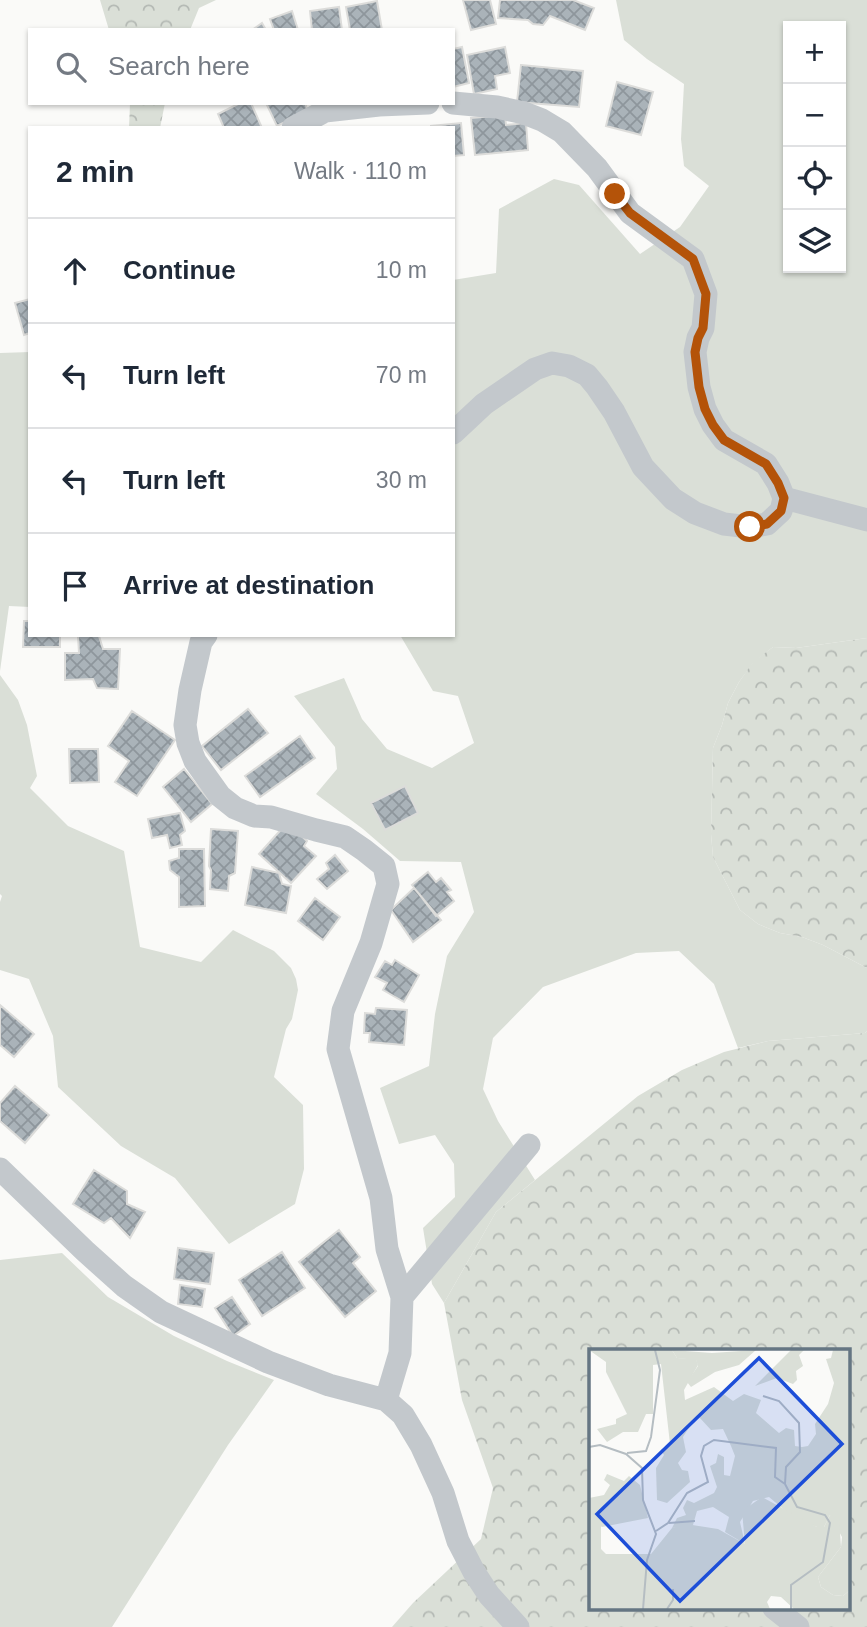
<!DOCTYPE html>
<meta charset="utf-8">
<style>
:root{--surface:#fff;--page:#f6f6f7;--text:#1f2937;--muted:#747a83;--line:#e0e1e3}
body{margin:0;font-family:Arial,sans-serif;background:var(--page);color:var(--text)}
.controls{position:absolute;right:21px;top:21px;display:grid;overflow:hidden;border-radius:0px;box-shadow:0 2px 5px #0004}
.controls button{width:63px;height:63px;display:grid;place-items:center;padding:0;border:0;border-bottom:2px solid var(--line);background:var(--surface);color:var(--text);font:35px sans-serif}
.stop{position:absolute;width:21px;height:21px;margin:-16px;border:5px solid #b45309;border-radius:50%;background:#fff}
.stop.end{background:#b45309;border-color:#fff;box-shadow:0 2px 7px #0008}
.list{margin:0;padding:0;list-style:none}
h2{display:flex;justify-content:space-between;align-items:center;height:91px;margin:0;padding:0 28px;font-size:30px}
h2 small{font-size:23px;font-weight:400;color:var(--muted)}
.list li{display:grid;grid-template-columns:46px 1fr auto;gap:21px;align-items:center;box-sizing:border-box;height:105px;padding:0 28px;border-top:2px solid var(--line)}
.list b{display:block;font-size:26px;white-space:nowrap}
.list em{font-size:23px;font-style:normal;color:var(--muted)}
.icon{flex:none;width:38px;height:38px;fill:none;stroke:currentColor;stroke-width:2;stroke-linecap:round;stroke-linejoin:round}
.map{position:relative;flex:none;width:867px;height:1627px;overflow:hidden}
.search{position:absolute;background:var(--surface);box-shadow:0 2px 5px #0004;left:28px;top:28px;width:427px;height:77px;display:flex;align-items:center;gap:18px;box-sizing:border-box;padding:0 24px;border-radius:0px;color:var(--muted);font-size:26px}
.panel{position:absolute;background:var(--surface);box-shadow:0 2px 5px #0004;left:28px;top:126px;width:427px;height:511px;border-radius:0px}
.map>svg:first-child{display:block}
.green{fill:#dadfd7;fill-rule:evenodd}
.forest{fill:url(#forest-crowns);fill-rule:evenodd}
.building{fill:url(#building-cross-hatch);stroke:#dcdcda;stroke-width:2}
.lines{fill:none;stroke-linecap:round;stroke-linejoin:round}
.street{stroke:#c3c8cc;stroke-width:23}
.route{stroke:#b45309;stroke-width:9}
.inset-road{fill:none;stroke:#b5bdc2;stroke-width:2}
.view{fill:#1d4ed8;fill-opacity:0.15;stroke:#1d4ed8;stroke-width:3.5}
.inset-edge{fill:none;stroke:#657683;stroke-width:3.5}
</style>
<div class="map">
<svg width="867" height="1627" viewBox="0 0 867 1627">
<defs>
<pattern id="forest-crowns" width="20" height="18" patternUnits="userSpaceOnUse" patternTransform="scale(1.75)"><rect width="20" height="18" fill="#dadfd7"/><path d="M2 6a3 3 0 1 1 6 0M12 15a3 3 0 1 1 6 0" fill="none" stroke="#b4b9b4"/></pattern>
<pattern id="building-cross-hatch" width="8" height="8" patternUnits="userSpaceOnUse" patternTransform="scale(1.75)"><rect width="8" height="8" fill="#aab3b9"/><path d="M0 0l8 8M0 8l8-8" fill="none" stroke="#8e969c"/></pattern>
</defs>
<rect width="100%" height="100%" fill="#fafaf8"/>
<path class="green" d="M616 0H867V638L796 648 773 647 753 663 739 682 728 703 722 725 713 748 711 834 713 857 740 910 758 924 780 933 802 937 823 945 867 968V1031L865 1033 768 1041 738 1048 714 984 679 951 636 953 543 987 493 1038 483 1089 498 1121 535 1180 496 1212 444 1303 432 1284 423 1228 455 1197 454 1164 435 1135 399 1144 380 1088 429 1066 435 1014 447 956 474 912 461 862 400 861 363 829 316 794 337 769 335 747 294 696 344 678 362 719 387 749 432 768 474 743 458 696 433 691 400 635H453V280L496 273 499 209 554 179 579 185 640 254 680 227 709 186 684 166 681 139 684 84 647 59 624 40ZM788 26H841V268H788Z
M30 352V607L9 606 0 671V353Z
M0 675 18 700 27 725 37 776 30 788 68 826 124 851 140 947 201 962 233 930 274 951 291 968 296 979 298 990 292 1019 286 1029 274 1077 303 1105 304 1169 295 1204 229 1244 175 1178 121 1146 58 1087 53 1036 29 979 0 970V902L2 896 0 894Z
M62 1253 108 1297 174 1336 227 1361 274 1380 228 1445 112 1627H0V1260Z"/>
<path class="forest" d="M100 0H216L199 8 190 30H109Z
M130 103H165L160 128H129Z
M867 638V968L823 945 802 937 780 933 758 924 740 910 713 857 711 834 713 748 722 725 728 703 739 682 753 662 773 647 796 648Z
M867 1031V1627H392L413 1603 481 1539 493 1488 462 1400 444 1303 496 1212 638 1096 682 1070 724 1052 768 1041 865 1033ZM590 1350H848V1608H590Z"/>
<path class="building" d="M463 0H490L496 24 471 30Z
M500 0H573L594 8 585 30 550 16 543 25 533 24 528 20 498 18Z
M377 1 382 30H350L346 7Z
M339 7 342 30H312L310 11Z
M292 11 298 30H274L270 19Z
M262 23 266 30H252Z
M462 47 469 83 453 87V49Z
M505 47 510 73 495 76 497 89 474 94 467 55Z
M521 65 583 71 579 107 517 102Z
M617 82 653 92 641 135 606 126Z
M240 103H251L262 128H224L218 114Z
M266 103H305L308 111 277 126Z
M505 115 506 125 526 123 528 150 475 155 471 118Z
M461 123 464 155 453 156V128H431V126Z
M30 299V333L24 335 15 303Z
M24 621H30V635H60V647H23Z
M78 636H99L103 649H120L118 689 97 688 93 679 65 680V653H79Z
M248 709 268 733 221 770 202 746Z
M132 711 175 740 137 796 115 782 129 761 108 746Z
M300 736 315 758 260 797 245 776Z
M69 749H98L99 782 70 783Z
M184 769 212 804 191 822 163 787Z
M405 786 418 813 385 830 371 803Z
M180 813 185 831 180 835 182 845 170 848 167 835 152 838 148 819Z
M287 823 307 841 304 846 316 856 291 883 259 854Z
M211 829 238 831 235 873 229 876 228 891 210 889 211 870 209 866Z
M179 849H204L205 906 179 907V877L170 870 169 861 179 858Z
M335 855 348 871 327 889 317 879 329 869 326 863Z
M252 867 279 873 282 884 291 886 286 913 245 905Z
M428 872 436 882 441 878 451 890 447 892 454 901 436 916 412 885Z
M414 888 441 920 413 942 391 910Z
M315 898 340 917 323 940 298 921Z
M395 960 419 975 404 1002 383 990 387 983 375 977 385 961 392 965Z
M0 1005 34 1034 14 1057 0 1045Z
M376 1008 407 1010 404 1045 369 1042 370 1033H364L365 1013 375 1014Z
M15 1086 49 1115 25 1143 0 1121V1103Z
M94 1170 127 1191V1204L145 1212 130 1238 111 1218 104 1223 73 1204Z
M339 1230 360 1257 353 1263 376 1291 345 1317 299 1262Z
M178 1248 214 1253 210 1284 174 1279Z
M282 1252 305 1288 262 1316 239 1280Z
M180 1285 205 1289 202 1307 178 1304Z
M232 1297 250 1324 233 1336 215 1308Z"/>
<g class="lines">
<path class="street" d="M453 103 497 107 524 113 542 120 562 132 597 168 630 213 693 259 706 294 703 328 698 338 695 352 699 387 705 409 713 425 724 440 766 464 778 483 784 498 781 511 767 524 750 527 724 524 695 513 673 499 643 467 614 412 597 387 587 375 569 366 552 363 535 369 484 404 453 433
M293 128 325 111 379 105 428 103
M784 498 867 520
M206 635 201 642 190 690 185 725 188 743 195 761 220 796 235 808 254 816 271 817 316 830 345 837 364 850 384 866 388 884 371 943 343 1011 338 1049 381 1198 387 1249 402 1297 400 1353 386 1400
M0 1169 85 1251 124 1286 161 1312 268 1362 329 1385 386 1400 403 1415 421 1445 443 1493 458 1541 474 1572 489 1595 518 1627
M402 1297 529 1145
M774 1608 798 1627"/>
</g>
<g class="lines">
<path class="route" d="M615 194 630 213 693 259 706 294 703 328 698 338 695 352 699 387 705 409 713 425 724 440 766 464 778 483 784 498 781 511 767 524 750 527"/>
</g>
<g transform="translate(589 1349)">
<rect width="261" height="261" fill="#fafaf8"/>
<path d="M0 1H83L88 9 107 10 109 16 95 41 96 51 125 38 144 52 155 45 172 51 167 64 190 84 197 79 205 81 206 97 213 98 219 97 227 85 226 75 239 55 245 34 237 10 242 9 244 1H261V241L254 247 244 246 232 238 229 228 252 198 253 188 241 166 235 178H228L205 169 180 148 164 152 151 173 156 195 136 183 140 168 124 158 108 162 104 176 83 179 88 169 97 166 94 159 98 151 105 154 125 144 128 138 121 117 127 114 129 105 135 108V126L141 127 146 107 142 97 134 80 122 81 110 68 103 74 94 88 97 103 89 114 93 121 99 122 101 133 78 154 68 151 67 119 75 106 72 101 81 95 72 15 64 16V65H57L49 83H34L18 93 8 80 27 75V70L38 65 17 23V13ZM18 125 35 132 40 127 51 136 59 169 13 178 0 169V149L15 146 21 136 15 131Z" fill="#dadfd7"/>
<path d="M83 1 123 4 167 1 150 16 126 23 102 38 98 33 109 17 107 11 88 9ZM202 1H215L210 6 214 17 207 22 208 31 204 35 188 29 166 37ZM173 148 228 178H235L241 166 250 169 252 198 229 228 232 238 244 246 254 247 261 241V260H205L192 248 182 247 178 253 181 260H0V169L12 175V200L17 205H62L83 179 97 175 129 180 156 195 153 162Z" fill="#dadfd7"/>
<path class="inset-road" d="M0 98 11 96 37 105 53 119 54 151 67 185 58 211 54 260M38 104 57 102 62 88 71 21 66 1M196 135 208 158 236 166 241 174 234 213 202 236V260M80 174 106 172M67 182 79 174 98 144 119 133 112 107 115 97 125 91 187 99 186 128 196 135 197 118 211 103 210 74 190 52 174 47M78 260 84 251V240"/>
<path class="view" d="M170 9 253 95 91 252 8 165Z"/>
<rect width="261" height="261" class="inset-edge"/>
</g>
</svg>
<div class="controls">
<button>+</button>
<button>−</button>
<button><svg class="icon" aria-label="locate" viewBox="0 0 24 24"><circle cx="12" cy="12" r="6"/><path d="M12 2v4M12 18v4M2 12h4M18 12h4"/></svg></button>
<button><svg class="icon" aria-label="layers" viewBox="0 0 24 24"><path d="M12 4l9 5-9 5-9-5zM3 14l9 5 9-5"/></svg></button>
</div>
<div class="stop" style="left:750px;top:527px"></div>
<div class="stop end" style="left:615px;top:194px"></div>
<div class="search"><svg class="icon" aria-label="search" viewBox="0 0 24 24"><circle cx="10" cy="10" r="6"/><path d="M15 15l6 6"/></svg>Search here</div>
<section class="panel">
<h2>2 min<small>Walk · 110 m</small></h2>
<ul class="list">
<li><svg class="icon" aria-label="ahead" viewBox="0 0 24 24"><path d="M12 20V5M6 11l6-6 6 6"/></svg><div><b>Continue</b></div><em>10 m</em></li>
<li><svg class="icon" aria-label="left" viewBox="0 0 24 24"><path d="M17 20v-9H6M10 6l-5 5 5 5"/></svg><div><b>Turn left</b></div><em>70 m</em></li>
<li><svg class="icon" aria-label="left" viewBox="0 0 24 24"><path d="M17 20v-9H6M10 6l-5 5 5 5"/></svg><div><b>Turn left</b></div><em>30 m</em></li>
<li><svg class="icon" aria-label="arrive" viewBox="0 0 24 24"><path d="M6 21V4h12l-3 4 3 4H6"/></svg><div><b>Arrive at destination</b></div></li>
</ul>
</section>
</div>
